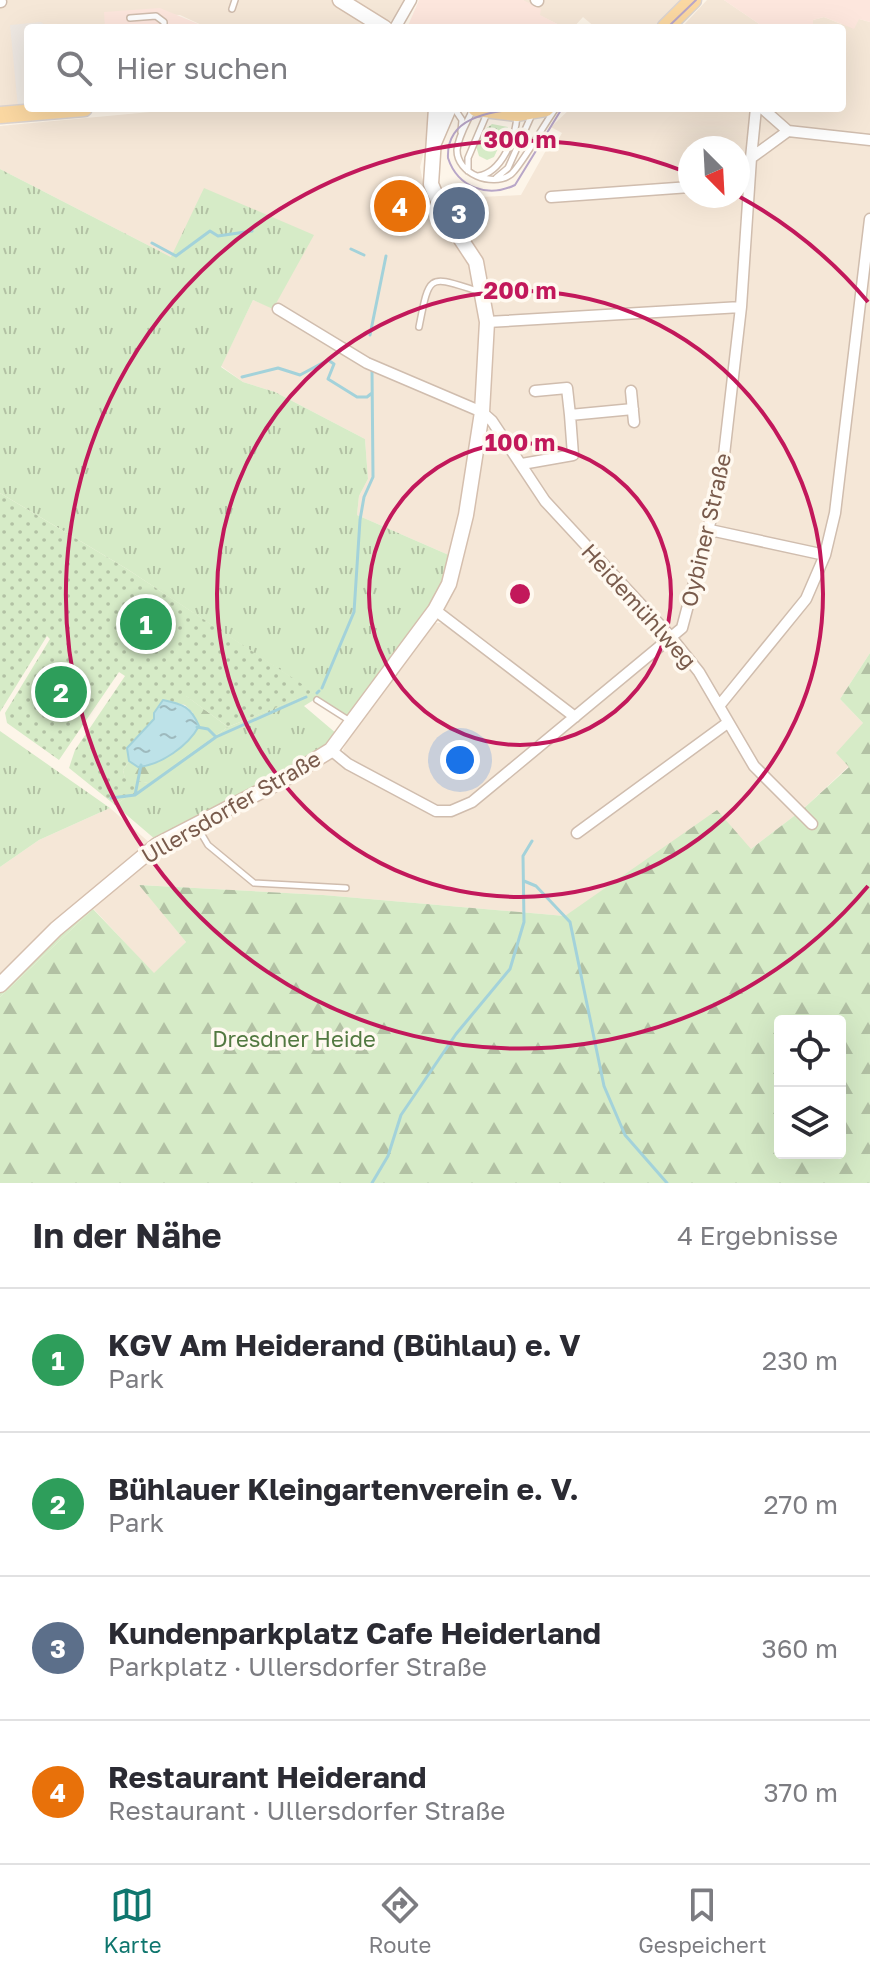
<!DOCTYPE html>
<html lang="de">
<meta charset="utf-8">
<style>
:root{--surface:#fff;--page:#f2f2f3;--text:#2b2b33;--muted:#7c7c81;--line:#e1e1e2;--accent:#0f766e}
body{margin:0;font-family:"Golos Text",sans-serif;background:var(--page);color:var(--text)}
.controls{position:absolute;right:24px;bottom:24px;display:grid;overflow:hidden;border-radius:8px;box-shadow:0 8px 32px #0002}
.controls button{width:72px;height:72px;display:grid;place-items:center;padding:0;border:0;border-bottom:2px solid var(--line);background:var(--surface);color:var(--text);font:40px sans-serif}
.compass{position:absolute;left:678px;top:136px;width:72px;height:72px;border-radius:50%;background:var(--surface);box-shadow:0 8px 32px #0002;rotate:156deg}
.you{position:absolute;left:460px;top:760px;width:28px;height:28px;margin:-20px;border:6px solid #fff;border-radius:50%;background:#1a73e8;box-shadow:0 0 0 12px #1a73e833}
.badge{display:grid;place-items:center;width:52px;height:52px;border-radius:50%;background:var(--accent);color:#fff;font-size:26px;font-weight:700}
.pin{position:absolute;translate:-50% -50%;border:4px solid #fff;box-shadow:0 2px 8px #0006}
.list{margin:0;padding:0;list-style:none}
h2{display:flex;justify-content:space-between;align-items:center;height:104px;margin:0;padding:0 32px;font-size:34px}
h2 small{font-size:26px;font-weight:400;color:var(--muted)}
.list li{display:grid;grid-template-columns:52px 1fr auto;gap:24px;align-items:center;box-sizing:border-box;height:144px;padding:0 32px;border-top:2px solid var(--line)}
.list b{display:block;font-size:30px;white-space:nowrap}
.list p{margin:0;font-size:26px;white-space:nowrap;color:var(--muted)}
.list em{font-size:26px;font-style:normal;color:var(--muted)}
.icon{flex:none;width:44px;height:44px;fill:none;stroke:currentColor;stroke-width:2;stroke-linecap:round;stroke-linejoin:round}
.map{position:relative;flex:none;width:870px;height:1183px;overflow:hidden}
.search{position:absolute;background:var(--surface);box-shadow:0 8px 32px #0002;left:24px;right:24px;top:24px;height:88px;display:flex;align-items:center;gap:20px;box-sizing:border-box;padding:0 28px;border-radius:8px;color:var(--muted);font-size:30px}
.sheet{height:680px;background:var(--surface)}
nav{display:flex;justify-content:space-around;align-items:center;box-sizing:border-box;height:112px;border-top:2px solid var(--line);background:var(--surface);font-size:22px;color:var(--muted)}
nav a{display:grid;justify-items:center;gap:4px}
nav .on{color:var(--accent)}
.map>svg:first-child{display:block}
.residential{fill:#f5e7d7;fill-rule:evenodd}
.commercial{fill:#fde6dd}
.industrial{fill:#eee8e2}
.grass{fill:url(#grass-tufts)}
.forest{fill:url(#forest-firs);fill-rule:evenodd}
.garden{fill:url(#garden-dots)}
.water{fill:url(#water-ripples);stroke:#a3d2da;stroke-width:2}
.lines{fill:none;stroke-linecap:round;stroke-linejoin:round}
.stream{stroke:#a3d2da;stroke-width:3}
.lane-casing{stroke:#d0bdae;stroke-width:8}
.street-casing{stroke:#d0bdae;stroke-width:13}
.secondary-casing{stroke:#d5bfae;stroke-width:17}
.primary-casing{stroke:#dcd4d0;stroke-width:19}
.lane{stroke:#fff;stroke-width:5}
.street{stroke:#fff;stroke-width:10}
.secondary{stroke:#fff;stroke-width:14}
.primary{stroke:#fbd8a2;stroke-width:16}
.tram{stroke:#b8a6c8;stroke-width:2}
.ring{fill:none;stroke:#c2185b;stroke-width:4}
.labels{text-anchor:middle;stroke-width:7;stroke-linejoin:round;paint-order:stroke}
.street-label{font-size:22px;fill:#795b4c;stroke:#fff9f0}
.park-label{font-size:22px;fill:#527941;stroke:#fff9f0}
.centre{fill:#c2185b;stroke:#fff9f0;stroke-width:4}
.ring-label{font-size:24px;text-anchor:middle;font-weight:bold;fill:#c2185b;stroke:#fff9f0;stroke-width:7;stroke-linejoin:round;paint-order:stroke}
</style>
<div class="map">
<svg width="870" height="1183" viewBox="0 0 870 1183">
<defs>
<pattern id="grass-tufts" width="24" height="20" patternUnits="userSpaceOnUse" patternTransform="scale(2)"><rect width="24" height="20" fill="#d6ebc7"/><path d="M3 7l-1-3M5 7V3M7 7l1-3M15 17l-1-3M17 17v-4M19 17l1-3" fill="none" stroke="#b2c1a4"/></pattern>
<pattern id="forest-firs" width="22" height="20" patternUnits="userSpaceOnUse" patternTransform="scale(2)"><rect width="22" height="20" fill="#d6ebc7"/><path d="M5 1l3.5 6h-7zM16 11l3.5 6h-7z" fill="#b2c1a4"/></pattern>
<pattern id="garden-dots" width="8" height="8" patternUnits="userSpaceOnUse" patternTransform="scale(2)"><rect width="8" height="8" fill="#d6ebc7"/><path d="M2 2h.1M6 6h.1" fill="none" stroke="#b2c1a4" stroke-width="1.8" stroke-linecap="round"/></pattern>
<pattern id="water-ripples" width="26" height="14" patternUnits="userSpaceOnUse" patternTransform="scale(2)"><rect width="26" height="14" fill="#bde2e8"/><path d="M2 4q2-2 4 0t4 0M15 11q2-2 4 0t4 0" fill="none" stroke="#9ebabe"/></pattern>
</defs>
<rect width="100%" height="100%" fill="#fdf5e9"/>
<path class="residential" d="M0 0H414L410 9 402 5 393 21 377 19 371 28H208L180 15 105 12V28H28V108L0 111Z
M523 0H681L652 28H596L583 17 573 28H565L539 15Z
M707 0H724L765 28H681Z
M824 17 841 24 859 19 870 22V653L840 699 863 723 849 766 802 810 751 849 565 916 323 895 140 885 186 942 154 974 90 905 158 851 332 757 347 759 343 750 348 739 434 623H444L443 611 485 428 505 431 489 408 493 329 506 325 492 314 485 269 478 252 442 199 521 195 549 145 554 147 562 133 551 127 571 108H842V28H813V20ZM690 148H738V196H690Z
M193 108H425L427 111 428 136 420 167 422 178 470 264 481 321 477 404 464 401 466 408 476 415 461 513 451 556 357 515 359 496 368 479 365 439 275 392 243 382 221 366 253 300 273 308 313 235 171 257 0 169V126Z
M110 808 151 844 0 979V867L39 840Z"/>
<path class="commercial" d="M419 0H523L541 9 540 15 565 28H407Z
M724 0H870V22L859 19 854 29 824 17 813 20V28H765Z
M160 8 208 28H105L104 12Z"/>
<path class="industrial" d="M41 22 49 28H28V107L18 108 10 25Z"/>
<path class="grass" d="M492 124 508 127 494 157 487 160 479 156 476 146 484 130Z
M0 169 171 257 204 188 314 235 273 309 253 300 221 367 243 382 275 392 365 439 368 479 359 496 357 515 451 556C435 618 385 668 347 718L317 698 304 706 337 734 300 765 156 840 115 805 228 727 313 692 127 569 0 493Z
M0 731 110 808 39 840 0 867Z
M90 905 93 909 0 997V992Z"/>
<path class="forest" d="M870 653V1183H0V997L93 909 154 973 186 942 139 885 323 895 565 916 717 810 751 849 802 810 849 767 836 753 863 723 840 699ZM780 1021H840V1153H780Z
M185 695 228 727 148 783 125 779 123 770 129 761 138 767 193 713 185 705Z"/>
<path class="garden" d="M0 493 127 569 314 692 228 727 186 696 185 705 163 700 154 719 127 748 129 761 123 770 125 778 148 783 115 805 69 768 75 750 125 676 119 672 59 760 7 723 5 713 50 639 47 636 0 712Z"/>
<path class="water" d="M163 700C183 704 191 707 199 726 188 746 161 765 138 767L129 761 127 748 154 719V713Z"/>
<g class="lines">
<path class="stream" d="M152 243 176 256 210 231 218 236 252 231
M351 249 364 255
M370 335 386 256
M242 377 278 368 300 375 328 360 334 364 328 379 357 397H367L372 393
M322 688 354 612 360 520 364 497 373 477 372 370
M317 693 319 691
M197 727 208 729 216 737
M135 795 141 765
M111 798 135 795 216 737 306 697
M524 881 536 886 570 922 604 1086 625 1135 667 1183
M372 1183 388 1156 401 1115 456 1034 510 969 524 922 523 856 532 841"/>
<g class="lane-casing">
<path id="lane" d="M232 9 235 0
M130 18 156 16 164 22V28
M454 108 462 120 461 132
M473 109C468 121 458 136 457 150 457 174 492 187 510 175 518 171 546 121 556 108
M468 171V158L488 111
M478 176C502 173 516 136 517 115
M496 178 508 168 533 112
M419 327C430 271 428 276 481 292
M317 700 350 721
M198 828 208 845 254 883 346 888"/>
</g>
<g class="street-casing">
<path id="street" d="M536 0 538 1
M0 1 1 2
M395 28 411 0
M756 108 751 158 788 131
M762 108 788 131 870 140
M551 197 690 187
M278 309 367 363 482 412 492 421 545 501 671 637 699 672 754 766 812 824
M487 322 741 307
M535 391 567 388 570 415
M631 391 634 422
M522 464 573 455 570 415 633 409
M710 530 825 555
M435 610 575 717
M719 706 806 599 825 555 835 513 870 219
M331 750 348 764 436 811H451L472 802 682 628 721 481 741 307 751 158
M577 833 726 724"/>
</g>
<g class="secondary-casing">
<path id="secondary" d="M340 0 385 28
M434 143 449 108
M0 985 56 929 157 845 281 781 331 750 435 610 449 584 466 515 482 412 487 322 476 262 443 212 431 184 436 108"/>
</g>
<g class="primary-casing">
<path id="primary" d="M665 28 693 0
M476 108 517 113 546 108
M0 115 84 108"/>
</g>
<use href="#lane" class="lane"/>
<use href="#street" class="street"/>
<use href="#secondary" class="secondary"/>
<use href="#primary" class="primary"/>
<path class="tram" d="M667 28 696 0
M524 108C491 112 446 116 448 158 458 188 488 198 515 185L561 110"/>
</g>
<g class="ring">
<circle cx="520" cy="594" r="151"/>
<circle cx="520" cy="594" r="303"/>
<path d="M868 886A454 454 0 1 1 686 172M740 197A454 454 0 0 1 868 302"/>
</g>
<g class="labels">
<g class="street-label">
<text transform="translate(706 530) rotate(-77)" y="8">Oybiner Straße</text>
<text transform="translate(639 606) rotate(48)" y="8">Heidemühlweg</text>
<text transform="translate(231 807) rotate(-30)" y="8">Ullersdorfer Straße</text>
</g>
<g class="park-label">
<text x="294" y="1047">Dresdner Heide</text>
</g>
</g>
<circle cx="520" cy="594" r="12" class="centre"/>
<g class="ring-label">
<text x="520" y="148">300 m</text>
<text x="520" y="299">200 m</text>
<text x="520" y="451">100 m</text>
</g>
</svg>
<div class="controls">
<button><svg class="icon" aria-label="locate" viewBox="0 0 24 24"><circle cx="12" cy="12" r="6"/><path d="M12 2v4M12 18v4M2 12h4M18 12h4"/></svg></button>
<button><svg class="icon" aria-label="layers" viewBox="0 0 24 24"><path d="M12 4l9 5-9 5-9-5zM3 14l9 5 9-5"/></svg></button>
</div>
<svg class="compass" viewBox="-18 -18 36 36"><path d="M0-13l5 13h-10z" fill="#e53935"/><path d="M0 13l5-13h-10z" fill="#7c7c81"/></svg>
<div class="you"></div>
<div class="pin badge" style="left:146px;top:624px;background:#2e9e5b">1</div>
<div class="pin badge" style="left:61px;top:692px;background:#2e9e5b">2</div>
<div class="pin badge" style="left:459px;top:213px;background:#5c6f8a">3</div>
<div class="pin badge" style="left:400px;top:206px;background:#e8710a">4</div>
<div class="search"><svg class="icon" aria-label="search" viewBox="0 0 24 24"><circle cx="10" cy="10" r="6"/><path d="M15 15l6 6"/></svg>Hier suchen</div>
</div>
<section class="sheet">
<h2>In der Nähe<small>4 Ergebnisse</small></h2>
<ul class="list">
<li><span class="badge" style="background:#2e9e5b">1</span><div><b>KGV Am Heiderand (Bühlau) e. V</b><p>Park</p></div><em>230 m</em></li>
<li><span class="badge" style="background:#2e9e5b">2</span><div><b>Bühlauer Kleingartenverein e. V.</b><p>Park</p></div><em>270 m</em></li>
<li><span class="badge" style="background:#5c6f8a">3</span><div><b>Kundenparkplatz Cafe Heiderland</b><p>Parkplatz · Ullersdorfer Straße</p></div><em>360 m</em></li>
<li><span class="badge" style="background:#e8710a">4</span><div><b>Restaurant Heiderand</b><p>Restaurant · Ullersdorfer Straße</p></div><em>370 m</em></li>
</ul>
</section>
<nav>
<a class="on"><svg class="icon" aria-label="map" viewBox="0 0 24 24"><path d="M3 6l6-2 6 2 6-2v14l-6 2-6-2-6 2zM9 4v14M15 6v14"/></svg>Karte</a>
<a><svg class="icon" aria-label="directions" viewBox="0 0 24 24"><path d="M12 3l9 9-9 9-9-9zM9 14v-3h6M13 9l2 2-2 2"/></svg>Route</a>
<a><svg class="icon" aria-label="saved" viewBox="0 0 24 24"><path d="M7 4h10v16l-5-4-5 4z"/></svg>Gespeichert</a>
</nav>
